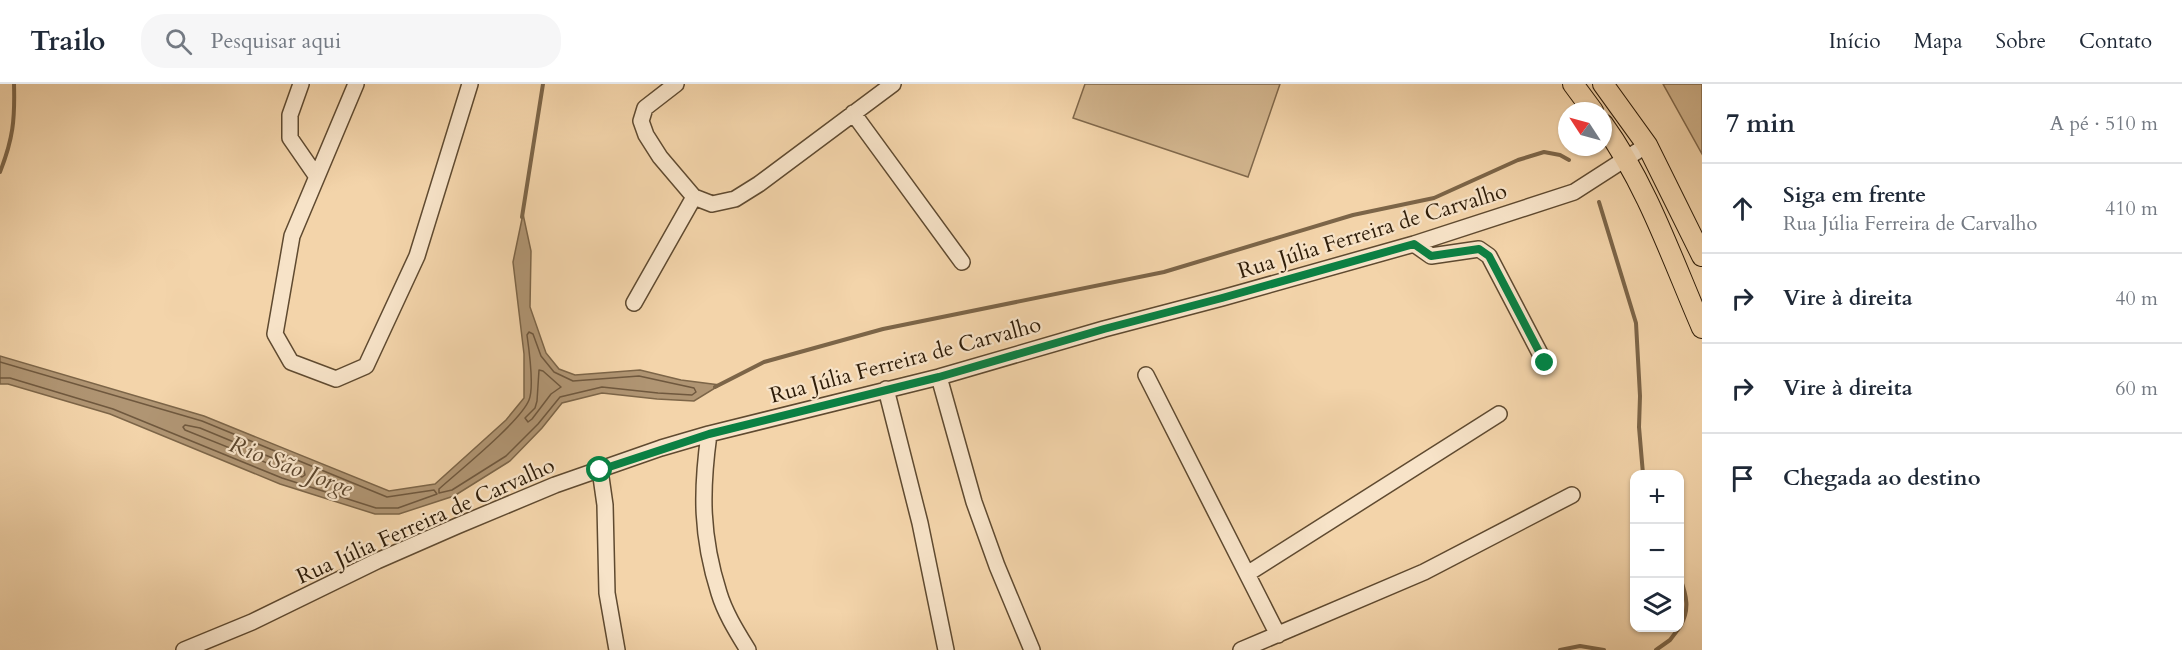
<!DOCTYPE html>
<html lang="pt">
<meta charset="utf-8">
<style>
:root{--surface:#fff;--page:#f6f6f7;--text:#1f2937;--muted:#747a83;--line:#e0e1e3}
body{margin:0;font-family:Cardo,serif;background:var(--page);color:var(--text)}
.controls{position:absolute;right:18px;bottom:18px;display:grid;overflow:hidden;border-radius:12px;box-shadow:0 2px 4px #0004}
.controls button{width:54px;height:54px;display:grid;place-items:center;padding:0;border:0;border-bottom:2px solid var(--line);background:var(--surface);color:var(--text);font:30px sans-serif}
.compass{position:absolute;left:1558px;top:18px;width:54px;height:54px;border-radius:50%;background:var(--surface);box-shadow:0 2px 4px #0004;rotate:306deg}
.stop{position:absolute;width:18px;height:18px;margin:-14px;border:4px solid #0b8043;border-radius:50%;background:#fff}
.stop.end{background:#0b8043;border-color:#fff;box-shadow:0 2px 6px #0008}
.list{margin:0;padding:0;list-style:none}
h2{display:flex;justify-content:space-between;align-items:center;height:78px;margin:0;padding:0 24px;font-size:26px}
h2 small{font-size:20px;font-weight:400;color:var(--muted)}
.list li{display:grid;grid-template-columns:39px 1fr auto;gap:18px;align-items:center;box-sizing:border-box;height:90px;padding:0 24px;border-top:2px solid var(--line)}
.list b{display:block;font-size:22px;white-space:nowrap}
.list p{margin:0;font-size:20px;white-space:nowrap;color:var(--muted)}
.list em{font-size:20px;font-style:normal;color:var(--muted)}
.icon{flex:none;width:33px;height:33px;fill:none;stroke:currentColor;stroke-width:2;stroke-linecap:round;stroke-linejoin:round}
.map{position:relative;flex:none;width:1702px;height:566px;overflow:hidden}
header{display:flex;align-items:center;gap:36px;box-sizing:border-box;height:84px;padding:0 30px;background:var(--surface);border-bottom:2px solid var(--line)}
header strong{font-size:28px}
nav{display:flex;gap:33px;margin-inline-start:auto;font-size:21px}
.search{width:420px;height:54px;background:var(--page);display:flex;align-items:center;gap:15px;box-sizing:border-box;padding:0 21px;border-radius:24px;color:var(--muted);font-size:22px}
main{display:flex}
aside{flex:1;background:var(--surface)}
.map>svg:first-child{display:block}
.green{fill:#d2b58e;stroke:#80684b;stroke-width:1.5}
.water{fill:#b09573;stroke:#7c6548;stroke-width:1.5}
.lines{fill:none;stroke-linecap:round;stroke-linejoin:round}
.shore{stroke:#6f583e;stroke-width:1.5}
.stream{stroke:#7c6548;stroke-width:4}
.minor-casing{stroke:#5f4a30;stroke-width:18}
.major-casing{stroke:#2e1c08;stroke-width:22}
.minor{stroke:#f7e3c8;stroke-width:15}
.major{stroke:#f3d4aa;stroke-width:20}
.route{stroke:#0b8043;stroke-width:8}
.labels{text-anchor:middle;stroke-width:4.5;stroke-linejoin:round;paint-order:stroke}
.street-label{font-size:22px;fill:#2e1c08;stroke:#f7e3c8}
.water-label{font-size:24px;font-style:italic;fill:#5c462d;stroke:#f7e3c8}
</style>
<header>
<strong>Trailo</strong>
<div class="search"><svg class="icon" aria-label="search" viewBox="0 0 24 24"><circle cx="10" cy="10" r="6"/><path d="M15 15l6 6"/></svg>Pesquisar aqui</div>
<nav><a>Início</a><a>Mapa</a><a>Sobre</a><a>Contato</a></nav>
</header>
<main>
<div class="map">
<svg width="1702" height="566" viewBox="0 0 1702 566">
<rect width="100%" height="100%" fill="#f3d4aa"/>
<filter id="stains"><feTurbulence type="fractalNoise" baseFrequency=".00333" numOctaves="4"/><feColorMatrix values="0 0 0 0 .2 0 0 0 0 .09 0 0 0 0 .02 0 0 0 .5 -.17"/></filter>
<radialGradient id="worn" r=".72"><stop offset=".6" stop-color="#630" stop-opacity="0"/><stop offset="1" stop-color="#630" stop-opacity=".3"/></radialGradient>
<path class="green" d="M1085 0H1280L1248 93 1073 34Z
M1663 0H1702V70Z"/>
<path class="water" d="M523 130 531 167 530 223 546 269 559 285 575 291 640 286 681 296 720 301 694 317 657 315 602 309 562 319 542 344 510 377 454 412 399 430H375L280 400 110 330 8 300H0V272L204 332 389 407 435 400 506 336 524 314V270L513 178Z"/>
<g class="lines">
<path class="shore" d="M529 248 533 250 541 272 554 288 573 297 639 292 694 304 696 308 692 311 658 309 602 303 560 313 538 340 506 372 452 406 439 409V405C459 387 520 338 529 316 534 304 529 265 527 251Z
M0 278 202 337 387 413 434 406 437 410 398 424H376L282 394 113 325 10 294H0
M539 286 543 287 561 303 551 310 532 335 528 338 525 334 535 324 537 317Z
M185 341 200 344 304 387 305 391 302 393 185 346 183 343Z"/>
<path class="stream" d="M0 88C13 55 15 36 14 0
M1599 118 1636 239 1640 312 1639 343 1643 390
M522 133 543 0
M715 303 764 278 883 245 1164 188 1353 131 1434 114 1518 76 1544 68 1560 71 1569 76
M1680 494C1687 512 1690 526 1680 543
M1560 566 1580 562 1604 566
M1656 566 1670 556 1679 544"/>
<g class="minor-casing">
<path id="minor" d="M301 0 290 31V54L317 93
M356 0 292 152 275 250 291 278 336 295 366 282 417 172 470 0
M676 0 645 24 641 37 646 51 660 73 694 113 712 120 735 115 759 100 893 0
M853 29 962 178
M1414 160 1431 172 1479 165 1489 172 1545 279
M634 219 694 113
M1146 291 1278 551
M939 293 974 418 997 482 1032 566
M886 305 920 439 946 566
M709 350C701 408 701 452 719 509 725 529 737 548 748 566
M600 386 605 421 607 509 617 566
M1247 490 1499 330
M184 566 252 538 377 477 457 442 555 401 661 364 709 350 939 293 1104 245 1222 214 1414 160 1574 108 1647 61
M1241 566 1424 488 1572 411"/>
</g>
<g class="major-casing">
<path id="major" d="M1573 0 1593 27
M1603 0 1647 61 1702 172
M1603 40C1647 101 1672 175 1702 244"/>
</g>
<use href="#minor" class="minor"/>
<use href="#major" class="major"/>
</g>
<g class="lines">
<path class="route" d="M600 386 709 350 939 293 1104 245 1222 214 1414 160 1431 172 1479 165 1489 172 1545 279"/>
</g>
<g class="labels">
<g class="street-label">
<text transform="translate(1372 146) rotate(-17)" y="8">Rua Júlia Ferreira de Carvalho</text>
<text transform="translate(905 275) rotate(-15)" y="8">Rua Júlia Ferreira de Carvalho</text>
<text transform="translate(425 436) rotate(-24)" y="8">Rua Júlia Ferreira de Carvalho</text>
</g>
<g class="water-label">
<text transform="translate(291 382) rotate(21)" y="8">Rio São Jorge</text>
</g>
</g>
<rect width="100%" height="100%" filter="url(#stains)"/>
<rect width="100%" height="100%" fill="url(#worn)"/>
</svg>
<div class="controls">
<button>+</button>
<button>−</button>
<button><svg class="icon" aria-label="layers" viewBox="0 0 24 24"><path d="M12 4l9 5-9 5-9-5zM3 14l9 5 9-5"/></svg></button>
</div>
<svg class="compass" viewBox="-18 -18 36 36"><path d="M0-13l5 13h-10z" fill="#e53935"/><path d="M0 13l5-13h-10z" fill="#747a83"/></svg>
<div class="stop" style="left:600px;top:386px"></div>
<div class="stop end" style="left:1545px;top:279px"></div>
</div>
<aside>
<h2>7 min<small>A pé · 510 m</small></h2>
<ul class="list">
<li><svg class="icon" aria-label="ahead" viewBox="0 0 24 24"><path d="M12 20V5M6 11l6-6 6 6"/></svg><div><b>Siga em frente</b><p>Rua Júlia Ferreira de Carvalho</p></div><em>410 m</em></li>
<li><svg class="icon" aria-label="right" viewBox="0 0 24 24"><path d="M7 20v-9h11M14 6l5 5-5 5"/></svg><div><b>Vire à direita</b></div><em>40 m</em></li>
<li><svg class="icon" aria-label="right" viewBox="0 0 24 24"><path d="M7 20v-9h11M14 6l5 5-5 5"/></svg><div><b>Vire à direita</b></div><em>60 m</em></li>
<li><svg class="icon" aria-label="arrive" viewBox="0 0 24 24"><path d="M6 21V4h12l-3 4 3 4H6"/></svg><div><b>Chegada ao destino</b></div></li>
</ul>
</aside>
</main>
